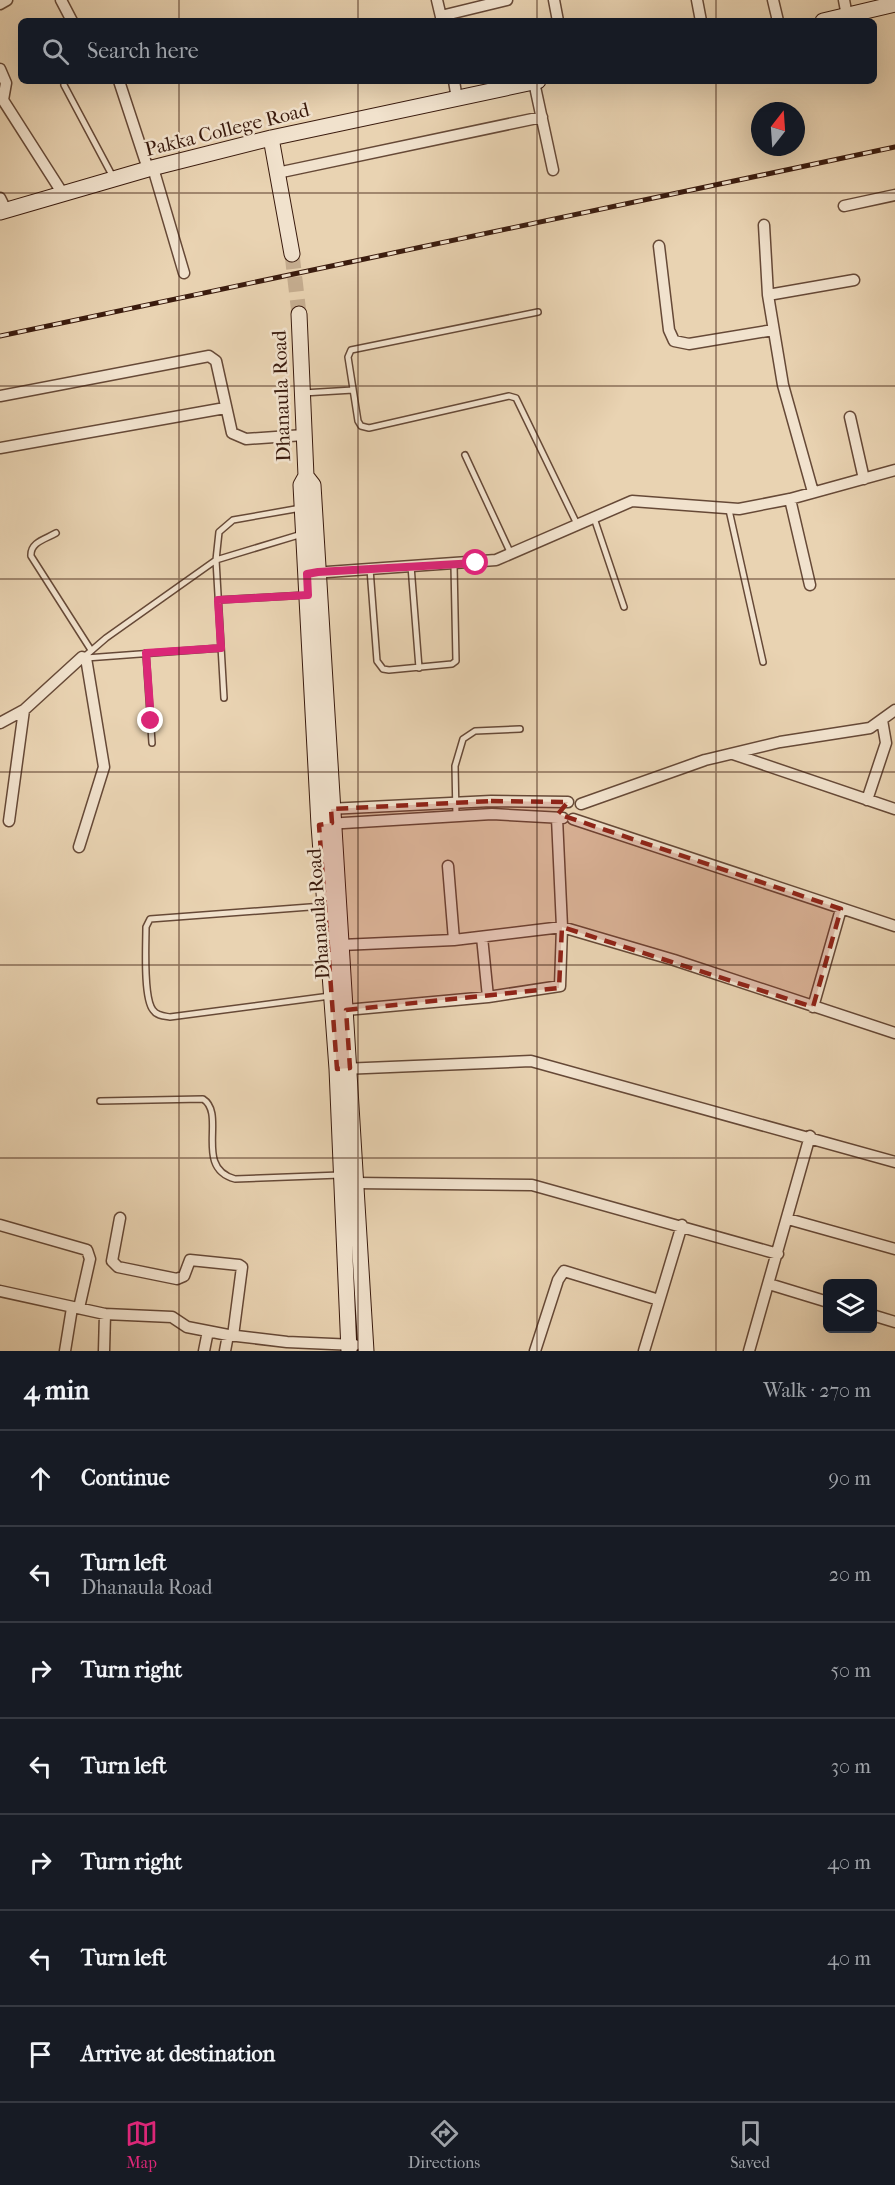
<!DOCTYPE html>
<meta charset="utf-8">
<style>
:root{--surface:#171b24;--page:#242831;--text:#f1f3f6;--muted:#9ea1a6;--line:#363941;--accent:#db2777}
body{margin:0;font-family:"IM FELL French Canon",serif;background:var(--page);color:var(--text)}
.controls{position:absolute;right:18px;bottom:18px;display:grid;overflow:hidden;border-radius:9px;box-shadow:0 6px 24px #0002}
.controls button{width:54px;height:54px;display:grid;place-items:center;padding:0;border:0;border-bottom:2px solid var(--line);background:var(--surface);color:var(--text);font:30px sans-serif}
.compass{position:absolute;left:751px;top:102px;width:54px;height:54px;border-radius:50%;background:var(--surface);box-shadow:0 6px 24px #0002;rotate:17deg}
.stop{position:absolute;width:18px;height:18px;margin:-14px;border:4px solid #db2777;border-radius:50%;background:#fff}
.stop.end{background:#db2777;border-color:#fff;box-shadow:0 2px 6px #0008}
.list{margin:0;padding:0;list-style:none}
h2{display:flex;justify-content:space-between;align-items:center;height:78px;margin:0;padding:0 24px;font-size:26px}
h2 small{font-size:20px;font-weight:400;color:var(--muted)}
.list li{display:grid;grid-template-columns:39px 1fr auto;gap:18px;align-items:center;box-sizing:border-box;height:96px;padding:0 24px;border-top:2px solid var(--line)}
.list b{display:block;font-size:22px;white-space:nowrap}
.list p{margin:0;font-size:20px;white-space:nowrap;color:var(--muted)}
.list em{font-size:20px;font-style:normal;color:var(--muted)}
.icon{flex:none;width:33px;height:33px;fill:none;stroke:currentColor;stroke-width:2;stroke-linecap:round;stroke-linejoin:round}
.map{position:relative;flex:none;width:895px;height:1351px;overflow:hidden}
.search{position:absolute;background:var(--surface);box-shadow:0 6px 24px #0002;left:18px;right:18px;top:18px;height:66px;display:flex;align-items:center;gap:15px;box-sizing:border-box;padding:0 21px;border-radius:9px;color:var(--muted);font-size:22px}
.sheet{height:750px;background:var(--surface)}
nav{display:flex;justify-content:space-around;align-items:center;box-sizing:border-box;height:84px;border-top:2px solid var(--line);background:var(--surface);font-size:16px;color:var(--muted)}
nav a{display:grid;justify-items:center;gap:3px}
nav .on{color:var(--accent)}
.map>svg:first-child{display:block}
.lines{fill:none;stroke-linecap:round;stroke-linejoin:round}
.secondary-tunnel{stroke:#c6ae91;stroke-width:15;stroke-dasharray:15 8;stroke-linecap:butt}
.lane-casing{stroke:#664937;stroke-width:8}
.street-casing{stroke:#664937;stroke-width:13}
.secondary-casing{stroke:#3a1b0e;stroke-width:17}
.lane{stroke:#f1e2cd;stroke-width:5}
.street{stroke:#f1e2cd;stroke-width:10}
.secondary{stroke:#f1e2cd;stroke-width:15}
.rail-casing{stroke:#3a1b0e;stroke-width:5}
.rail{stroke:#f1e2cd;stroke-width:3;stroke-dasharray:9;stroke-linecap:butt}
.route{stroke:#db2777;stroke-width:8}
.marked{fill:#8f2418;fill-opacity:0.2;stroke:#8f2418;stroke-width:4.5;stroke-dasharray:12 8;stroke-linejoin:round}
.grid{fill:none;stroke:#3a1b0e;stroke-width:1.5;stroke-opacity:0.55}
.labels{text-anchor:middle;stroke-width:5;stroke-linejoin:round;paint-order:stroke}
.street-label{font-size:20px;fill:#3a1b0e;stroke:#f1e2cd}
</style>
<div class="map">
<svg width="895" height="1351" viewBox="0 0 895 1351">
<rect width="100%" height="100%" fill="#e9d3b2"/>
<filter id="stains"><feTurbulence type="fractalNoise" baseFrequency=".00333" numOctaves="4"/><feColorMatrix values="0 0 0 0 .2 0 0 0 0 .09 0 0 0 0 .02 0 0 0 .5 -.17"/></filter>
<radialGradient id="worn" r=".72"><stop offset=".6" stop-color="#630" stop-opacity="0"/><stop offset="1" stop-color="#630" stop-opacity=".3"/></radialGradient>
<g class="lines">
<path class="secondary-tunnel" d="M292 254 299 314"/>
<g class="lane-casing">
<path id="lane" d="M64 85 113 177
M538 312 351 350 348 357 358 421 361 426 369 428 509 396 516 398 577 524
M303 393 353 390
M465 455 511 554
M729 510 763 662
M594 518 624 607
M56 533C46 539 30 542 31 556L91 650
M411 566 419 668
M370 569 377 661 383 669 389 670 452 664 456 661 454 565
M218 600 306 595
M146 653 152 743
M84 657 106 638 216 560 302 534
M86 658 221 648
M224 698 216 560 219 532 233 520 301 508
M456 816 455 766 463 739 475 731 520 729
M323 906 150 919 146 927C146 944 143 998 153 1010 157 1016 164 1016 170 1017L330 996
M100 1101 203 1099C227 1114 193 1168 235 1179L340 1175"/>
</g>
<g class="street-casing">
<path id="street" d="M61 0 72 21
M437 0 442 21
M554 0 558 21
M697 0 701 21
M773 0 778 21
M844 0 847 16
M0 4 7 0
M441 16 507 0
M0 69 6 83 3 100 63 194
M119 81 148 169
M454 81 457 99
M534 82 553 170
M153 168 184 273
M277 173 542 117
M0 198 6 210
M844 206 895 195
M764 225 768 295 783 385 813 492
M659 246 669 330 674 341 689 344 773 330
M768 295 854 280
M0 396 209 356 216 361 232 433 246 439 304 435
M850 417 864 479
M0 448 225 408
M790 499 810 585
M313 573 496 560 632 501 739 509 790 499 895 470
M0 723 24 710 82 657 86 658 104 767 79 847
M733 754 895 809
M867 800 886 743 882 720
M581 804 705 760 780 742 870 728 895 710
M328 809 491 801 568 802
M573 819 895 926
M9 821 24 710
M327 824 492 814 563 818
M448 866 454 940
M482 937 488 997
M341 945 454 940 562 927 674 960 895 1033
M813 1007 841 909
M346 1010 488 997 560 986 562 927 557 818
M342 1069 531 1061 895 1162
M355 1183 532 1185 778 1254
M120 1218 112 1261 118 1267 177 1279 184 1276 190 1260 239 1265 242 1267 233 1336
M788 1219 895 1249
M0 1225 87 1250 90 1259 79 1308
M769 1284 828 1302
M0 1291 105 1314 172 1317 187 1327 228 1335 287 1342 355 1345
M872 1315 895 1322
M65 1351 72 1308
M104 1351 105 1314
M204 1351 208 1331
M225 1351 228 1335
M535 1351 558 1280 564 1271 659 1300
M644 1351 682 1225
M749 1351 810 1136"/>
</g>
<g class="secondary-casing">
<path id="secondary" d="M823 21 895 4
M271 138 292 254
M0 212 148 169 271 138 538 81
M299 314 306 476 301 485 319 825 337 1069 349 1351
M306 476 313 485 366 1351"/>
</g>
<use href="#lane" class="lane"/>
<use href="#street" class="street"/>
<use href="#secondary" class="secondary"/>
<g class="rail-casing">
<path id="rail" d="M0 336 895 147"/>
</g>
<use href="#rail" class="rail"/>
</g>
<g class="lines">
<path class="route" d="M151 721 146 653 221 648 218 600 308 595 307 574 318 572 476 563"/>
</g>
<path class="marked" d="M491 801 568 802 558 814 841 909 813 1007 562 927 559 988 346 1010 350 1068 337 1069 319 825 332 823 331 809Z"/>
<path class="grid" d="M179 0V21M358 0V21M537 0V21M716 0V21M179 81V1351M358 81V1351M537 81V1351M716 81V1351M0 193H895M0 386H895M0 579H895M0 772H895M0 965H895M0 1158H895"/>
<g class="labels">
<g class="street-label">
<text transform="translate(227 129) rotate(-14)" y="7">Pakka College Road</text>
<text transform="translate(281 396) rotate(-92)" y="7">Dhanaula Road</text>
<text transform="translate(318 914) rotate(-94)" y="7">Dhanaula Road</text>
</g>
</g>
<rect width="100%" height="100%" filter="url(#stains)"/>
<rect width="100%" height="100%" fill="url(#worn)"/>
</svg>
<div class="controls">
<button><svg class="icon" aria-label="layers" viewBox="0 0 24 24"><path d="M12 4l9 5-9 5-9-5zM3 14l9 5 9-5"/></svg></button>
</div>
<svg class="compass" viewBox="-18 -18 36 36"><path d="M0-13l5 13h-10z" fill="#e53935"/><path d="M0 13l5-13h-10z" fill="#9ea1a6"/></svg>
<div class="stop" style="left:476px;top:563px"></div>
<div class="stop end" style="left:151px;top:721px"></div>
<div class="search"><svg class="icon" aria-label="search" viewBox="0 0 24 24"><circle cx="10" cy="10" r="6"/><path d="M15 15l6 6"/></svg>Search here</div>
</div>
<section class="sheet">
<h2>4 min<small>Walk · 270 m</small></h2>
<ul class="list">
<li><svg class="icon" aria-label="ahead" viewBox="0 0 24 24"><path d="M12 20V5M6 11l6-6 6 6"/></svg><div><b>Continue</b></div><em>90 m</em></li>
<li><svg class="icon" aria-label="left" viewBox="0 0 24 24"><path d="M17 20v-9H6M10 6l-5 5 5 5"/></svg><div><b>Turn left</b><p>Dhanaula Road</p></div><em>20 m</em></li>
<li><svg class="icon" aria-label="right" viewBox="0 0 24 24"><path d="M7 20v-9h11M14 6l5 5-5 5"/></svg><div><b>Turn right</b></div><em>50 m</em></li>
<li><svg class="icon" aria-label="left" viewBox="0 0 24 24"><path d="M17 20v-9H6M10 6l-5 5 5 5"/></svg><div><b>Turn left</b></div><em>30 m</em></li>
<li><svg class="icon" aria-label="right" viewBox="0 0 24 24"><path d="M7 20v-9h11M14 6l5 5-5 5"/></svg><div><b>Turn right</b></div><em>40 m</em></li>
<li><svg class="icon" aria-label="left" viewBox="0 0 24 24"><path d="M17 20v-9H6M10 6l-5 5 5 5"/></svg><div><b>Turn left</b></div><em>40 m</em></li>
<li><svg class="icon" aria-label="arrive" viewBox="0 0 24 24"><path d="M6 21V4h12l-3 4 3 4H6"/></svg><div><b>Arrive at destination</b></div></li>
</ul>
</section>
<nav>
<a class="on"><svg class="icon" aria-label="map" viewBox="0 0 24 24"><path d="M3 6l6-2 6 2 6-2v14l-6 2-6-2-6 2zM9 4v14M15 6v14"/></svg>Map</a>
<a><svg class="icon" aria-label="directions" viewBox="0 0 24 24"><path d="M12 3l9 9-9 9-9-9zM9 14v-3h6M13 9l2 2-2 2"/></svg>Directions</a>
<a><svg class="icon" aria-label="saved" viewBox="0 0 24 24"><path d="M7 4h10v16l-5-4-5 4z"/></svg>Saved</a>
</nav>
